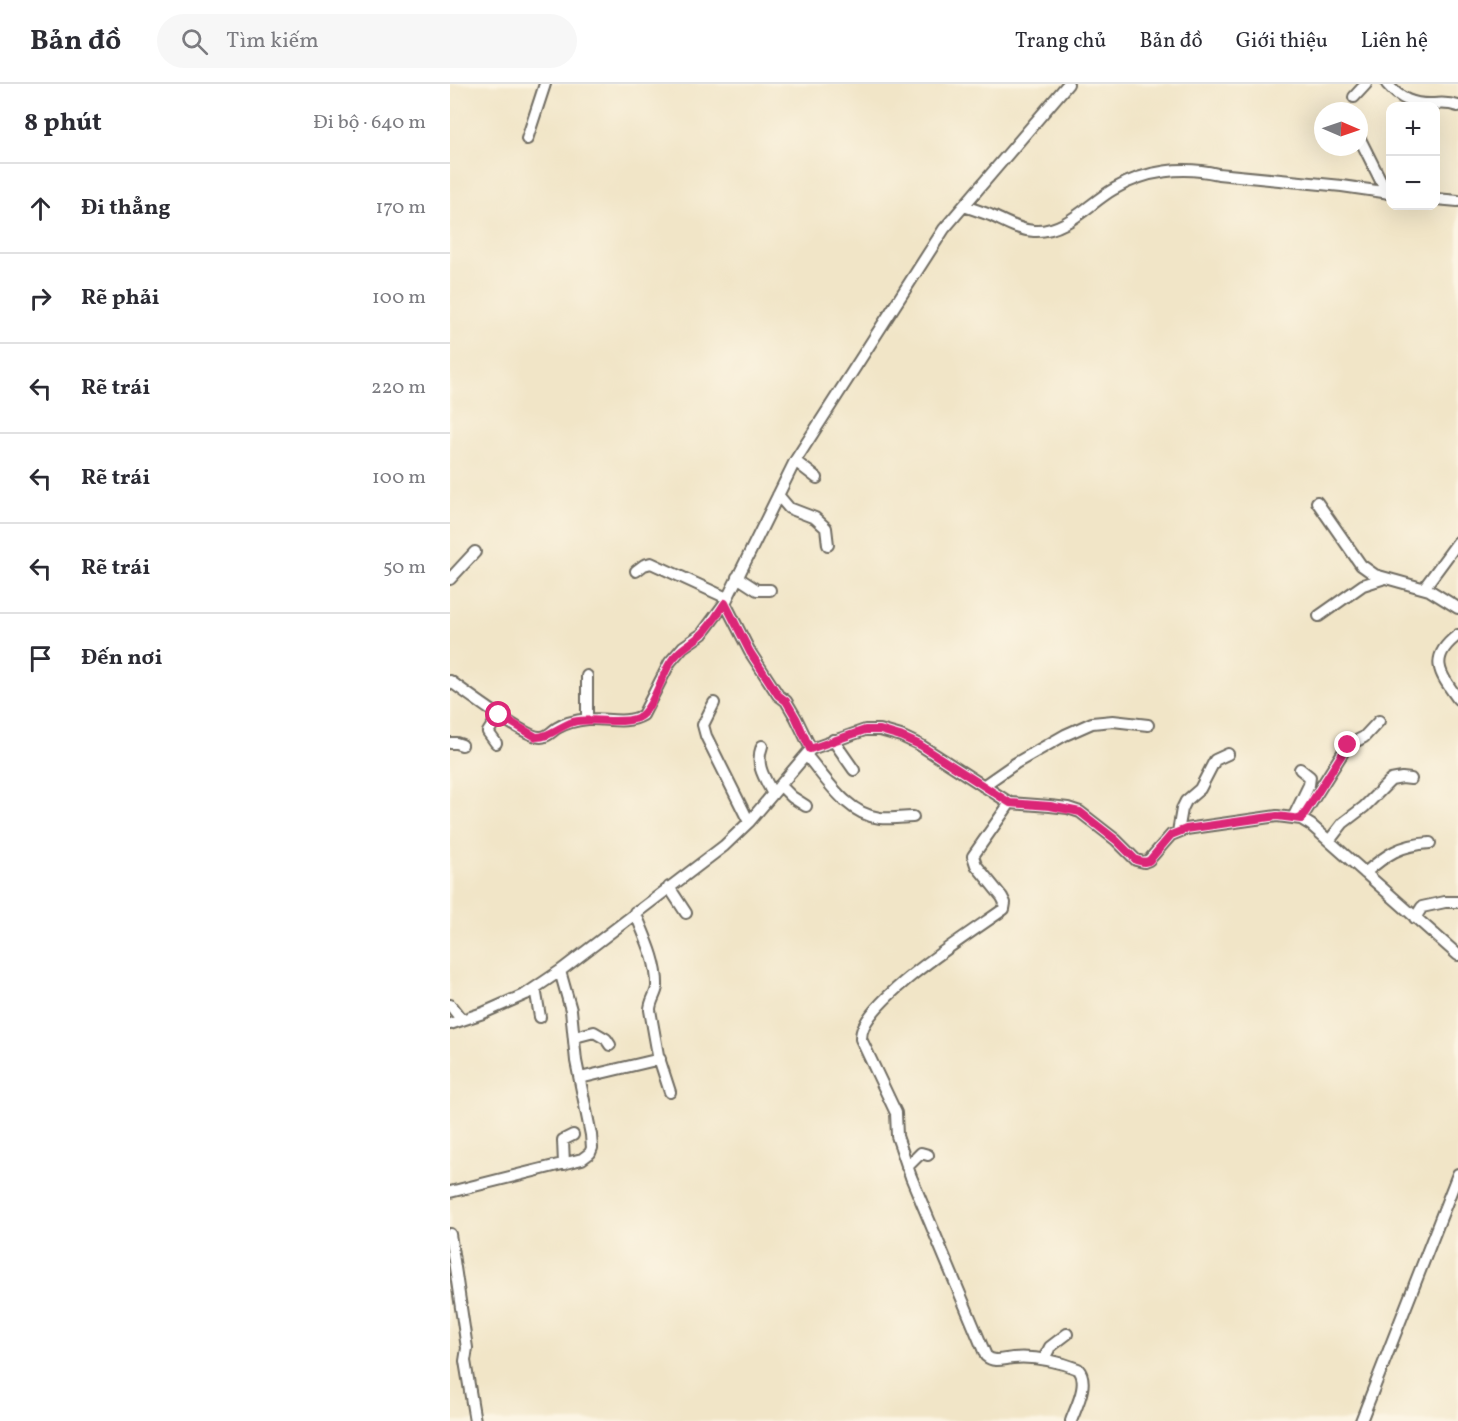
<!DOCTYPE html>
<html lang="vi">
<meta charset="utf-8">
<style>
:root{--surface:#fff;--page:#f7f7f7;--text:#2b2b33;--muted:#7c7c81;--line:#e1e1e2}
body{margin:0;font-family:Vollkorn,serif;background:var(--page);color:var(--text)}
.controls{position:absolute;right:18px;top:18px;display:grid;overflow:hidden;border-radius:12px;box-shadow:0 6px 24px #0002}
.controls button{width:54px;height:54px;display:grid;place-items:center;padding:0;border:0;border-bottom:2px solid var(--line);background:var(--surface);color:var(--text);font:30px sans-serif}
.compass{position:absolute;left:864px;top:18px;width:54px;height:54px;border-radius:50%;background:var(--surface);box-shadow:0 6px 24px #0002;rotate:92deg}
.stop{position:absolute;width:18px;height:18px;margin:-14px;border:4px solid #db2777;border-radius:50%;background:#fff}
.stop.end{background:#db2777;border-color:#fff;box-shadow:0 2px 6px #0008}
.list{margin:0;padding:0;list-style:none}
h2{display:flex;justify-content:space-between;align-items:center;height:78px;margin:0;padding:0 24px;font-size:26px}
h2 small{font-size:20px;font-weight:400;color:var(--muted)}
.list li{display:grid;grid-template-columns:39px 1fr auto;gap:18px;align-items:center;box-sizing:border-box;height:90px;padding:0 24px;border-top:2px solid var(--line)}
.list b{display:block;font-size:22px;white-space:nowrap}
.list em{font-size:20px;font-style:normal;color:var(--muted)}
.icon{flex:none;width:33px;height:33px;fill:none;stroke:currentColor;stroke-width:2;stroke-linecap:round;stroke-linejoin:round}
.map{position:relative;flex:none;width:1008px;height:1337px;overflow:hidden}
header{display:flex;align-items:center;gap:36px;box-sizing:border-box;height:84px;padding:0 30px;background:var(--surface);border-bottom:2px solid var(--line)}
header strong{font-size:28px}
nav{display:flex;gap:33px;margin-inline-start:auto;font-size:21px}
.search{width:420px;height:54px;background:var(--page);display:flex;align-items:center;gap:15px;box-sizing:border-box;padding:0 21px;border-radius:33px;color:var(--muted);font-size:22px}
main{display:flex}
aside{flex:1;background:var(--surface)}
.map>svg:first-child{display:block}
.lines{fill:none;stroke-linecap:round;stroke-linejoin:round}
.minor-casing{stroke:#706c62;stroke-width:14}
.minor{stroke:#fff;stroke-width:10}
.route{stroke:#db2777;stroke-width:8}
</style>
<header>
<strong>Bản đồ</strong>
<div class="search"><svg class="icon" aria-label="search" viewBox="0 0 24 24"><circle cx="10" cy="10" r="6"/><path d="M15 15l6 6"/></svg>Tìm kiếm</div>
<nav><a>Trang chủ</a><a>Bản đồ</a><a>Giới thiệu</a><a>Liên hệ</a></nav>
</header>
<main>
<aside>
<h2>8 phút<small>Đi bộ · 640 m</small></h2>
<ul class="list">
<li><svg class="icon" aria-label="ahead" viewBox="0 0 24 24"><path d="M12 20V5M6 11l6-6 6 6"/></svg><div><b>Đi thẳng</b></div><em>170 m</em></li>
<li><svg class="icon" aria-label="right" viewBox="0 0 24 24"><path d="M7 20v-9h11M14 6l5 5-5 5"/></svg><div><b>Rẽ phải</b></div><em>100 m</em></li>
<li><svg class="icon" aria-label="left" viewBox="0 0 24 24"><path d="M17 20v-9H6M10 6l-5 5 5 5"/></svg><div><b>Rẽ trái</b></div><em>220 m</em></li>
<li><svg class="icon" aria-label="left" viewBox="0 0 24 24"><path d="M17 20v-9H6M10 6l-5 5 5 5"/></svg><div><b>Rẽ trái</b></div><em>100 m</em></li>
<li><svg class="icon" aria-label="left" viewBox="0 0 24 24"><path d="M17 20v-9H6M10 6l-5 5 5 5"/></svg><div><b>Rẽ trái</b></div><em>50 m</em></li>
<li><svg class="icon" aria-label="arrive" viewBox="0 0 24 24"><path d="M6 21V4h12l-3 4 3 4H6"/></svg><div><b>Đến nơi</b></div></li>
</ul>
</aside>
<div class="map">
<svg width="1008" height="1337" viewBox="0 0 1008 1337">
<rect width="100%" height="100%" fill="#fcf5e5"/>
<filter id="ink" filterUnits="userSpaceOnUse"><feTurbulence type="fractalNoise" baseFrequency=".0167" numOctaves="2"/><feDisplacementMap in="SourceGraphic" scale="12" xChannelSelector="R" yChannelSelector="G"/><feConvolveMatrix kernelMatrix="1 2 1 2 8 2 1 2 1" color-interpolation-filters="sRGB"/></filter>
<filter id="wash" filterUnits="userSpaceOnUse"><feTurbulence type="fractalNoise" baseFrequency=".008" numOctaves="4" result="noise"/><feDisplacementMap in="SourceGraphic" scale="24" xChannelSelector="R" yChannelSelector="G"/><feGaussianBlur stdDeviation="1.35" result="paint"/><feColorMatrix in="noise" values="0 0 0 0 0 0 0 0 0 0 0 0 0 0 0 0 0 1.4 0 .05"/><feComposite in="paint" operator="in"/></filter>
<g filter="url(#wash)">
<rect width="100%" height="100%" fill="#f1e5c7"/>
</g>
<g filter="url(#ink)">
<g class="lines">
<g class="minor-casing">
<path id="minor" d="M937 0C950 15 963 21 984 20 993 19 999 19 1008 22
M904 13 916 0
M909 53 937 109
M77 55 95 0
M986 115 1008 117
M514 122C523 125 532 128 540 131 554 137 568 146 584 147 616 149 639 119 664 105 696 86 733 82 768 90L892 102 940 109
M345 377 367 394
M328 411 339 424 365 434 376 444 378 461
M867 418 911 481 925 491 979 506 1008 524
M186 487 194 481 201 479 277 514
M287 493 307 506H320
M0 495 25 468
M974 504 1008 458
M275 519 300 568 328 611 336 617 346 634 361 665
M869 532 913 501 932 495
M1008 551C977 574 990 590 1008 615
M137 592V635
M0 597C14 607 78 655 91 653 98 653 102 647 107 644 115 639 129 636 138 635 157 634 176 641 193 631L220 578 233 563 252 550 275 519 345 377 494 145 618 0
M264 619 253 641 256 652 299 738
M383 656 404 686
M0 659H6L12 661
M46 659 38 648 49 631
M312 662C305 681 314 693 323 710
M356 671C375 693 397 731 430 734 440 735 452 733 463 733
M330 701 342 713 356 722
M533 702 566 679 615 651 642 639 663 637 698 641
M560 719 523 772 526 781 552 813 555 819 554 825C519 850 432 905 414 942 412 946 411 951 411 955L446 1029 447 1052 461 1093 536 1272C544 1279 553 1275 563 1274 586 1272 607 1277 628 1285 640 1298 626 1323 621 1337
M843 734 859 701 860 693 850 685
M851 735 897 662 914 653 929 637
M728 748 732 725 736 717 750 705 765 676 778 670
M879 757 893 739 914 723 941 696 952 694 961 695
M915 789C937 770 950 761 980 759
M219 803 236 829
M185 828C194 851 208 878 207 903 206 911 200 917 200 926L208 971 220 1008
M965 834 972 823 995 818H1008
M85 904 90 933
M0 921 11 935
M0 940 33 929 76 910 110 887 274 762 299 738 361 665 415 646H430L451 652 470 661 560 719 600 722 618 724 630 728 666 756 686 776 694 778 699 776 721 751 736 745 827 732 851 735 861 741 1008 871
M125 953 144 948 156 955 160 961
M130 994 210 975
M114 1080 113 1056 123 1051
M457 1083 471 1069 478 1071
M0 1108 132 1075 140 1069 142 1064 141 1051 126 977 121 926 110 887
M0 1150 17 1264 15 1277 25 1337
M594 1275 600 1263 617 1250
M911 1337 1008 1090"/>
</g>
<use href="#minor" class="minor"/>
</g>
</g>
<g class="lines" filter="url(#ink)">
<path class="route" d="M49 631 86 653C98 654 110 642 123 638 143 633 172 641 187 634 202 628 211 593 220 579 229 564 242 560 253 549 262 540 268 529 275 519L300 568 328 611 336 617 346 634 360 665 415 646H430L450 652 470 661 560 719 600 722 630 728 666 756 686 776 694 778 699 777 721 751 736 745 827 732 851 735 898 661"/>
</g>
</svg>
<div class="controls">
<button>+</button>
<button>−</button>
</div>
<svg class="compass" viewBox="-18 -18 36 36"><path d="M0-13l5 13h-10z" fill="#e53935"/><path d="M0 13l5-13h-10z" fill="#7c7c81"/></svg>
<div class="stop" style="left:49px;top:631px"></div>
<div class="stop end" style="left:898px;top:661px"></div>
</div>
</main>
